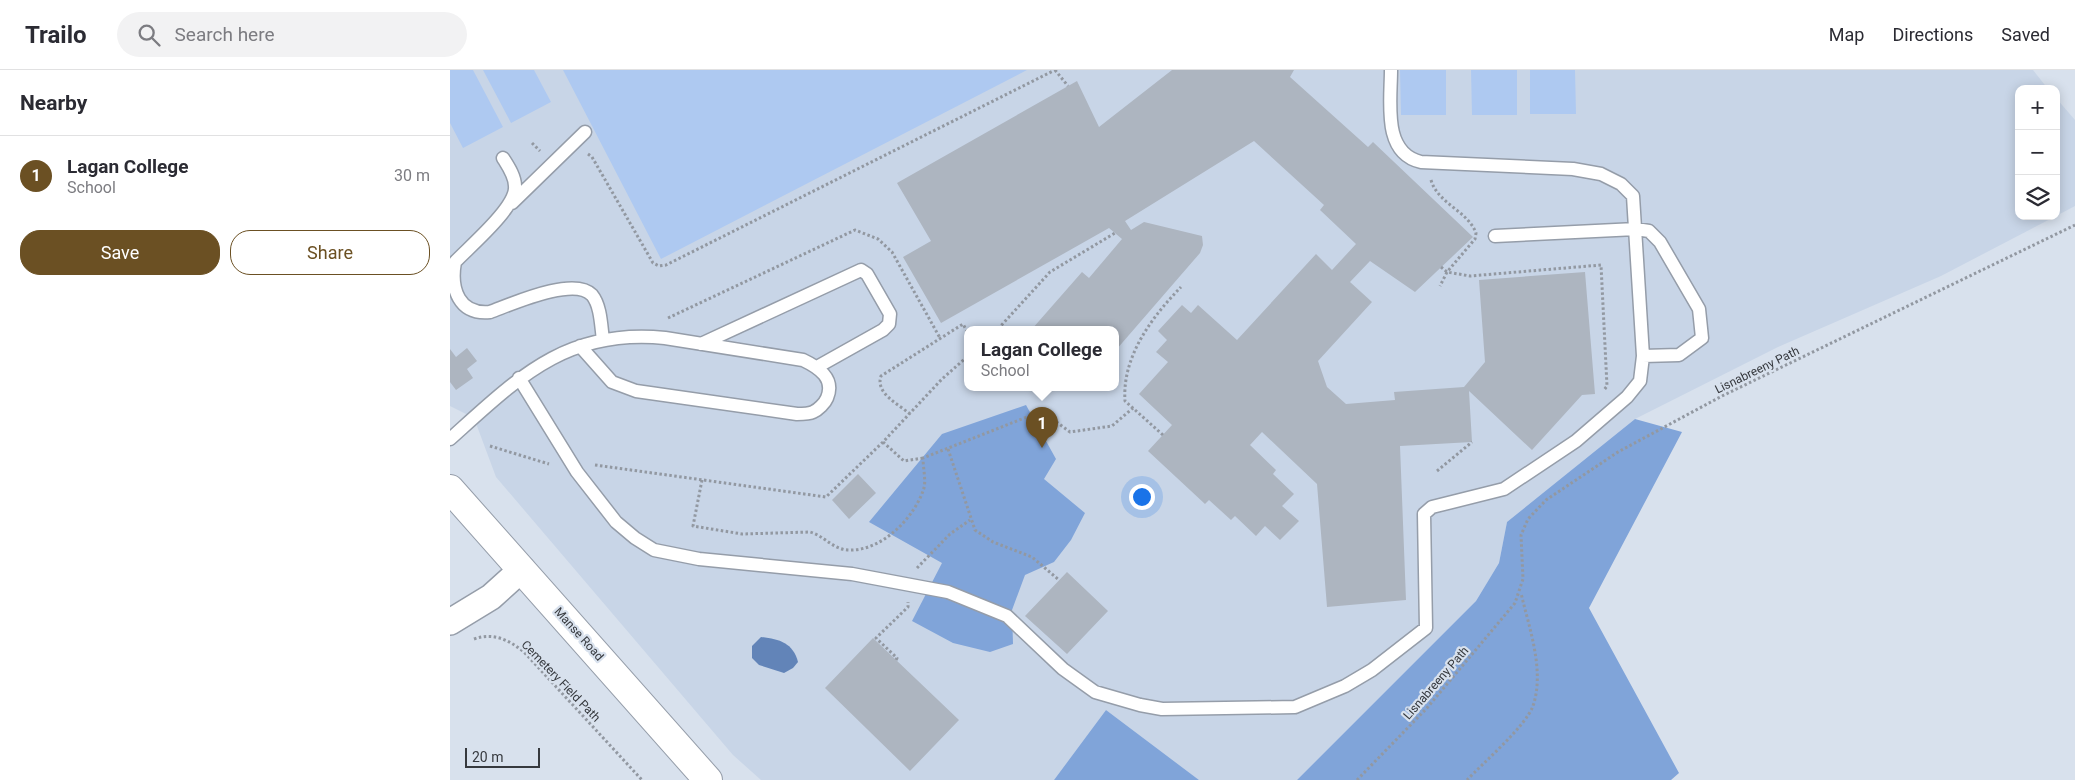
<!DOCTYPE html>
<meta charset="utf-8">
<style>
:root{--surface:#fff;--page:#f2f2f3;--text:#2b2b33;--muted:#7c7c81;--line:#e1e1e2;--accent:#6b5023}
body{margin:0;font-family:Roboto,sans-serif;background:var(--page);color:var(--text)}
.controls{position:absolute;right:15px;top:15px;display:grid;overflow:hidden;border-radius:10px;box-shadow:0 2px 12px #0003}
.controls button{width:45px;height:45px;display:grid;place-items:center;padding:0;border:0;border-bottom:1px solid var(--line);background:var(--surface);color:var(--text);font:25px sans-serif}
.scale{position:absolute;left:15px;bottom:12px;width:75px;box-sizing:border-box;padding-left:5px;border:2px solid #36393e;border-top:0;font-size:14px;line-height:18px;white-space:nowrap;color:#36393e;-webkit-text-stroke:4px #d8e1ed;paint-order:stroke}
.you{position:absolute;left:691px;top:426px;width:18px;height:18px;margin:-12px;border:4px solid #fff;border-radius:50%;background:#1a73e8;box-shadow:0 0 0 8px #1a73e833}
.badge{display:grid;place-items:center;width:32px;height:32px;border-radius:50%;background:var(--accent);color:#fff;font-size:16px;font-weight:700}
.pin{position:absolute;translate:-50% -41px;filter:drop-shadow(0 1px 2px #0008)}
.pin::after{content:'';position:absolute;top:26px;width:18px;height:15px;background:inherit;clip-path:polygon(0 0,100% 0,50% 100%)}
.popup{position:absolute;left:514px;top:256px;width:155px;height:65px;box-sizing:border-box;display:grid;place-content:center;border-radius:10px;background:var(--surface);filter:drop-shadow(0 1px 4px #0005);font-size:16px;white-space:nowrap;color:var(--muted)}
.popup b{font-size:19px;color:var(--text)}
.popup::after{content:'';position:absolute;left:50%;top:100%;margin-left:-10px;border:10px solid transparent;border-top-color:var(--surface)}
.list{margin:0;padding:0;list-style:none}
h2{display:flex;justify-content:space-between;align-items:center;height:65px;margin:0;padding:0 20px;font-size:21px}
h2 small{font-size:16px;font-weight:400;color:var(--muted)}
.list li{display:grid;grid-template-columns:32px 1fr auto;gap:15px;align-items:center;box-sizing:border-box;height:80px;padding:0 20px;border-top:1px solid var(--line)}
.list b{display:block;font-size:19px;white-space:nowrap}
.list p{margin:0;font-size:16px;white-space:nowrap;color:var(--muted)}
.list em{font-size:16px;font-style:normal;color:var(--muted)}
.actions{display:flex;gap:10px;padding:15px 20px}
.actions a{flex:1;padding:11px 0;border:1px solid var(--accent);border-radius:20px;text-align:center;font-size:18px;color:var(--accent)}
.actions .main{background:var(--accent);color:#fff}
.icon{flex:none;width:28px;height:28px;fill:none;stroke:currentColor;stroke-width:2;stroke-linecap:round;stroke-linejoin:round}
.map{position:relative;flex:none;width:1625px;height:710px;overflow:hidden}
header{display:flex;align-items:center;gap:30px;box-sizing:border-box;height:70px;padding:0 25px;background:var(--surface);border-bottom:1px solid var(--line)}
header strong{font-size:24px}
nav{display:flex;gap:28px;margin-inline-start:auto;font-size:18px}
.search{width:350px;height:45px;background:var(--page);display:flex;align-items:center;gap:12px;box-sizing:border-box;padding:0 18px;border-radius:28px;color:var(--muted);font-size:19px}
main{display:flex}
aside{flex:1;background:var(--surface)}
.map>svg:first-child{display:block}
.built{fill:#c8d5e7;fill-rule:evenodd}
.green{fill:#aec9f1}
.forest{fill:#80a4d9}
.water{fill:#6284b8}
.building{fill:#adb5c0}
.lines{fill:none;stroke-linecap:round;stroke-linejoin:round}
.service-casing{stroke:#959da9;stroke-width:15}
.minor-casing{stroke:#959da9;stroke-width:28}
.tertiary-casing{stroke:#959da9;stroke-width:30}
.path{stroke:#9298a1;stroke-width:3;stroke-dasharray:2.5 2.5;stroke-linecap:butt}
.service{stroke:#fff;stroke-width:12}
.minor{stroke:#fff;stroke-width:25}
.tertiary{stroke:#fff;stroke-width:28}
.labels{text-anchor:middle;stroke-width:4.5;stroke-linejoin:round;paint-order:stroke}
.street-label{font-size:12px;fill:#36393e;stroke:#d8e1ed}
</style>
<header>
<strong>Trailo</strong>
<div class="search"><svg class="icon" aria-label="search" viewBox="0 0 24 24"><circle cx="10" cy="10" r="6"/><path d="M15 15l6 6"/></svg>Search here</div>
<nav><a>Map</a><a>Directions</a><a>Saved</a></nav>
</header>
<main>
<aside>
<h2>Nearby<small></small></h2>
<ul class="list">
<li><span class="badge">1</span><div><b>Lagan College</b><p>School</p></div><em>30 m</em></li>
</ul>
<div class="actions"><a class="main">Save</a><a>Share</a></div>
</aside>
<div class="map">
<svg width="1625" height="710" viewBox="0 0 1625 710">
<rect width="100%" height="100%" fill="#d8e1ed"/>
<path class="built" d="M0 0H1583L1598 19H1569V146H1606L1491 206 1328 277 1185 349 1057 452 1049 493 1026 531 847 710H749L656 640 604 710H311L283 685 46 407 24 348 0 336ZM518 259H666V317H518Z
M1606 28 1625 50V136L1606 146Z"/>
<path class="green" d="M0 0H23L53 57 13 78 0 53Z
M33 0H84L101 32 61 53Z
M113 0H577L211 189Z
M950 0H996V45H951Z
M1021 0H1067V45H1022Z
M1080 0H1125L1126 44H1080Z"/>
<path class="forest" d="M576 335 606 389 594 409 635 443 621 470 604 492 575 505 562 540 563 574 540 582 503 573 462 551 492 493 419 452 492 364Z
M1185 349 1232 362 1139 538 1229 703 1221 710H847L1026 531 1049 493 1057 452Z
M656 640 749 710H604Z"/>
<path class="water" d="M311 567C329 569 343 573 348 592L343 598 334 603 309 595 302 588V576Z"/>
<path class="building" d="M722 0H844L840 7 918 77 923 72 1023 167 965 222 920 191 900 212 922 232 868 291 877 317 896 334 945 330 944 322 1014 317 1035 292 1029 210 1135 202 1145 324 1132 325 1082 380 1019 321 1022 372 950 376 956 530 877 537 867 414 812 362 800 375 826 400 823 404 844 424 832 436 849 451 830 470 815 456 806 466 785 446 781 450 759 430 755 434 698 381 722 355 689 324 718 292 706 282 717 270 708 261 732 235 741 243 748 235 787 270 866 184 882 200 906 174 870 140 874 135 804 71 675 151 681 160 694 152 752 166 753 175 750 183 666 280V259H582L632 202 639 208 672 169 659 158 491 253 453 187 481 171 447 113 627 11 649 57Z
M17 278 27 291 17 299 23 308 6 320 0 312V279L6 287Z
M408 404 426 423 399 449 382 430Z
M617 502 658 541 617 584 575 546Z
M423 568 509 650 460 701 375 618Z"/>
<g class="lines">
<g class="service-casing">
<path id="service" d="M53 88C58 96 65 106 65 116 67 137 19 177 5 192 0 219 9 245 40 242 62 234 124 206 142 225 151 236 151 256 153 270
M62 133 135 62
M1045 166 1186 159 1199 161 1210 172 1249 239 1252 268 1229 285 1193 286
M251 274 411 200 417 204 440 244 439 254 433 260 367 297
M69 308 127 402 166 452 185 468 204 480 249 489 402 504 498 522 557 546 613 599 645 622 690 635 712 639 845 637 895 616 922 600 976 558 974 444 982 437 1054 419 1126 371 1177 327 1190 311 1193 286 1183 126 1171 114 1151 104 1123 99 971 92C932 83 941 32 941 0
M0 369C68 308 116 258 215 268L353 290C370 298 385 309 377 328 375 333 368 340 363 342 359 344 352 344 347 344L186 321 162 312 130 276"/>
</g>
<g class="minor-casing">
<path id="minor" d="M0 552 41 527 72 499"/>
</g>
<g class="tertiary-casing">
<path id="tertiary" d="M0 419 258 710"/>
</g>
<path class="path" d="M605 0 618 16
M82 73 90 81
M138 84 142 87 203 193 209 196 216 195 605 0
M981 110C988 134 1018 141 1026 163L1025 169 997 202 990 216
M991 197 997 202 1020 206 1151 195 1157 316 1154 320
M218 248 405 160 428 169 442 182 490 268
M548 259 600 202 665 163
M460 344C448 334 425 323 431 306L513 254 518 263
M713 365 675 331C672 287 701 248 731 217
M433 372 454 391 473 388
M40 376 99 394
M498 379 525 460 543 472 582 487 609 510
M145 395 376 427 433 372 492 309 518 286
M987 401 1022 372
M252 410 243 456 292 464 360 462C375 466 384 481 401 480 433 480 465 447 474 418 476 410 473 397 473 388L582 345H597L620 362 662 356 683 338
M467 498 500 464 520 450
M24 569C43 562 59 570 74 582L192 710
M446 590 447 588 426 568 458 537V532
M907 710 977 638 1065 533 1073 509 1071 465 1078 449 1096 430 1168 382 1272 326 1625 155
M1017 710C1034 692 1075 657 1083 636 1095 600 1079 558 1071 523"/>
<use href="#service" class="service"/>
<use href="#minor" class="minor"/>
<use href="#tertiary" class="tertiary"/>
</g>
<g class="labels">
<g class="street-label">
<text transform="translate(1307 300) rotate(-26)" y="4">Lisnabreeny Path</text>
<text transform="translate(129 564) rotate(48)" y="4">Manse Road</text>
<text transform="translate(111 611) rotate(46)" y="4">Cemetery Field Path</text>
<text transform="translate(986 613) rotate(-49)" y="4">Lisnabreeny Path</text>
</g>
</g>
</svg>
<div class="controls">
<button>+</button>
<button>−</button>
<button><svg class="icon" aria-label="layers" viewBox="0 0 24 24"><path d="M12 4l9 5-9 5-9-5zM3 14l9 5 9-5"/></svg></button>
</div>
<div class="scale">20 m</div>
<div class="you"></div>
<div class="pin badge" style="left:592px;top:378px">1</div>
<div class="popup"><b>Lagan College</b>School</div>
</div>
</main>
